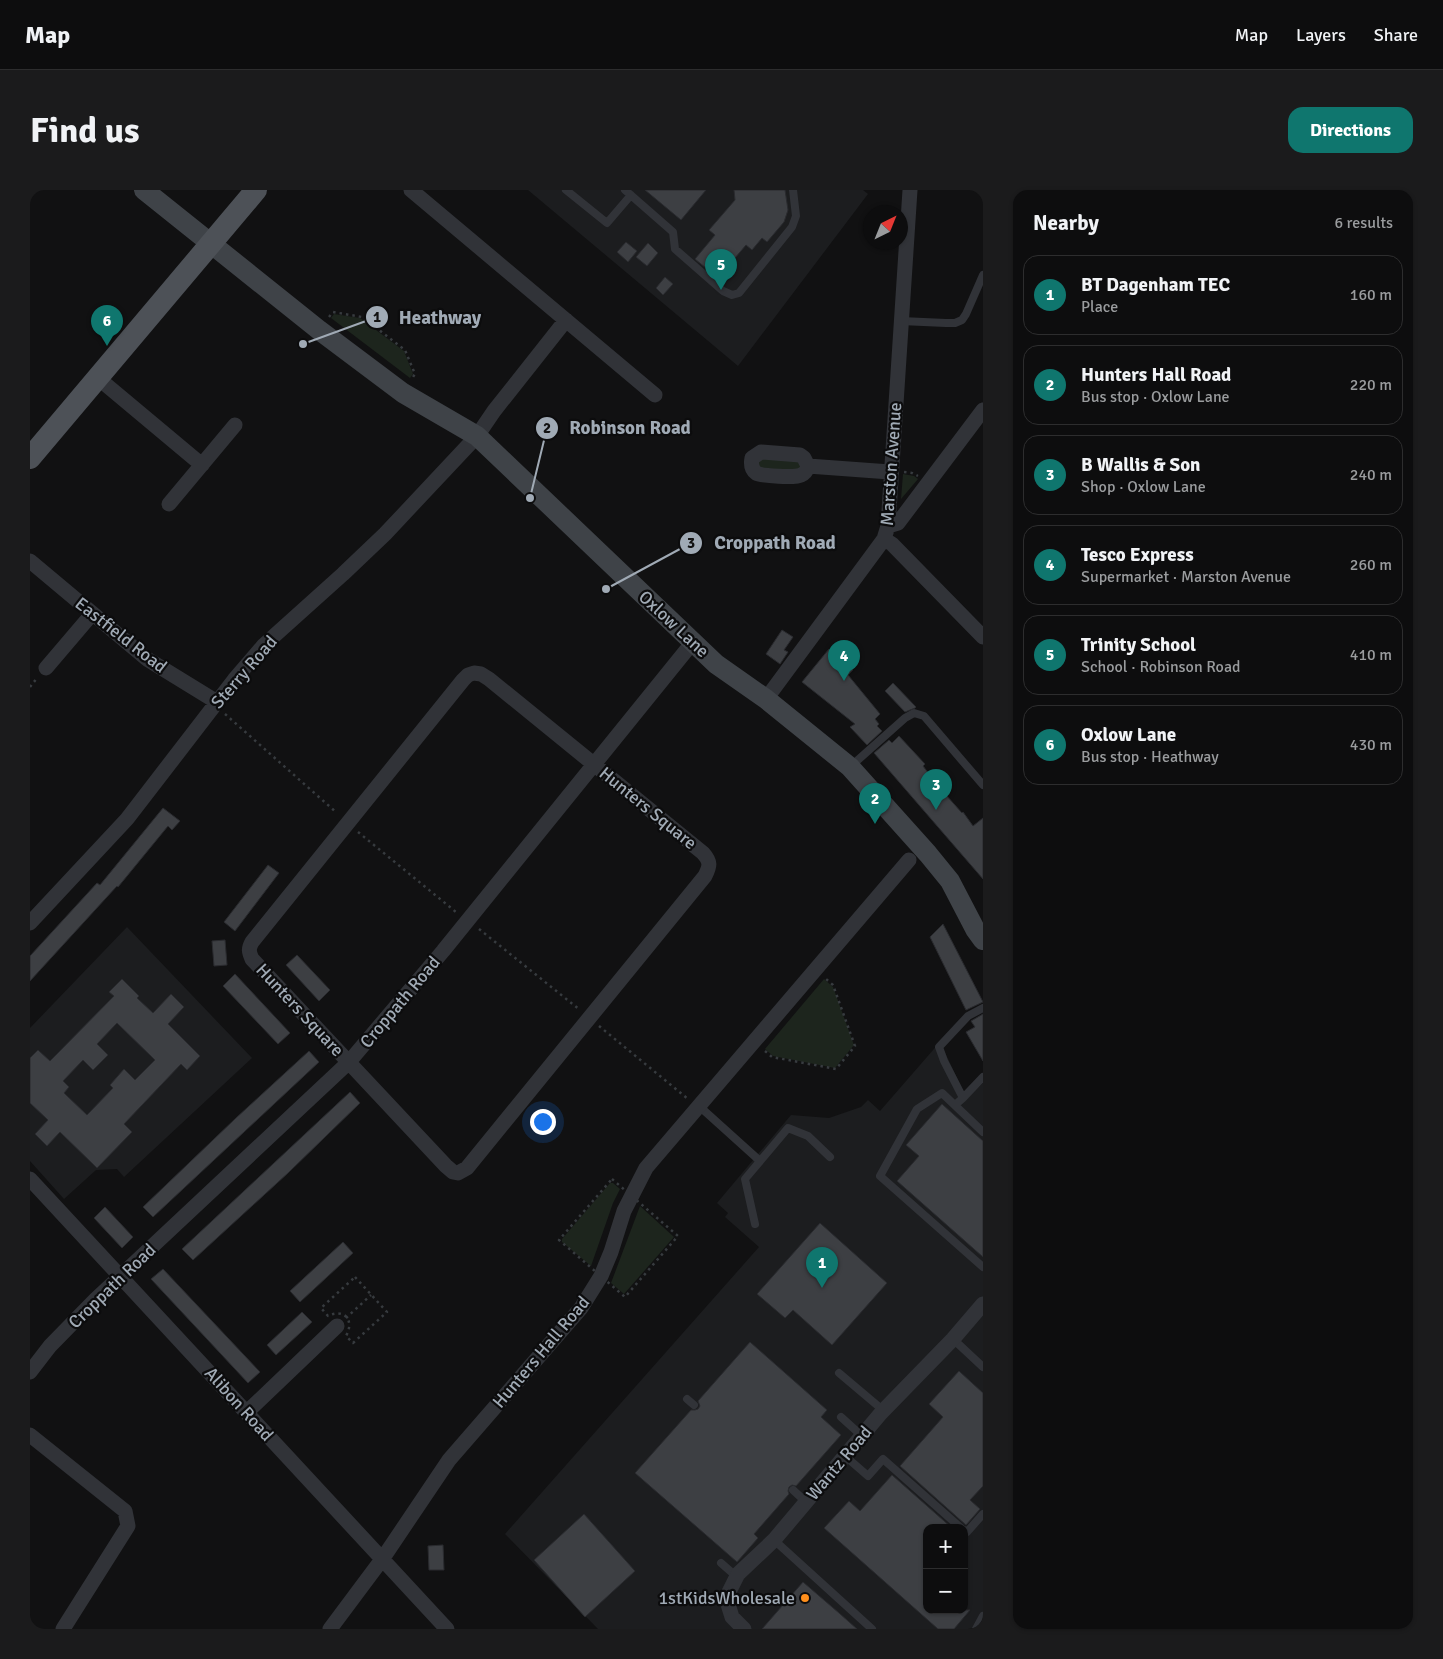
<!DOCTYPE html>
<meta charset="utf-8">
<style>
:root{--surface:#0d0d0e;--page:#1b1b1c;--text:#f1f3f6;--muted:#9a9c9e;--line:#2d2d2e;--accent:#0f766e}
body{margin:0;font-family:Signika,sans-serif;background:var(--page);color:var(--text)}
.controls{position:absolute;right:15px;bottom:15px;display:grid;overflow:hidden;border-radius:10px;box-shadow:0 1px 4px #0004}
.controls button{width:45px;height:45px;display:grid;place-items:center;padding:0;border:0;border-bottom:1px solid var(--line);background:var(--surface);color:var(--text);font:25px sans-serif}
.compass{position:absolute;left:833px;top:15px;width:45px;height:45px;border-radius:50%;background:var(--surface);box-shadow:0 1px 4px #0004;rotate:43deg}
.you{position:absolute;left:512px;top:931px;width:18px;height:18px;margin:-12px;border:4px solid #fff;border-radius:50%;background:#1a73e8;box-shadow:0 0 0 8px #1a73e833}
.badge{display:grid;place-items:center;width:32px;height:32px;border-radius:50%;background:var(--accent);color:#fff;font-size:16px;font-weight:700}
.pin{position:absolute;translate:-50% -41px;filter:drop-shadow(0 1px 2px #0008)}
.pin::after{content:'';position:absolute;top:26px;width:18px;height:15px;background:inherit;clip-path:polygon(0 0,100% 0,50% 100%)}
.list{margin:0;padding:0;list-style:none}
h2{display:flex;justify-content:space-between;align-items:center;height:65px;margin:0;padding:0 20px;font-size:21px}
h2 small{font-size:16px;font-weight:400;color:var(--muted)}
.list li{display:grid;grid-template-columns:32px 1fr auto;gap:15px;align-items:center;box-sizing:border-box;height:80px;margin:0 10px 10px;padding:0 10px;border:1px solid var(--line);border-radius:15px}
.list b{display:block;font-size:19px;white-space:nowrap}
.list p{margin:0;font-size:16px;white-space:nowrap;color:var(--muted)}
.list em{font-size:16px;font-style:normal;color:var(--muted)}
.map{position:relative;flex:none;width:953px;height:1439px;overflow:hidden;border-radius:15px}
header{display:flex;align-items:center;gap:30px;box-sizing:border-box;height:70px;padding:0 25px;background:var(--surface);border-bottom:1px solid var(--line)}
header strong{font-size:24px}
nav{display:flex;gap:28px;margin-inline-start:auto;font-size:18px}
.intro{display:flex;align-items:center;justify-content:space-between;box-sizing:border-box;height:120px;padding:0 30px}
h1{margin:0;font-size:35px}
.button{padding:12px 22px;border-radius:15px;background:var(--accent);color:#fff;font-size:18px;font-weight:700}
main{display:flex;gap:30px;padding:0 30px}
aside{flex:1;background:var(--surface);border-radius:15px;box-shadow:0 1px 4px #0004}
.map>svg:first-child{display:block}
.built{fill:#1c1d1f;fill-rule:evenodd}
.green{fill:#1d251d}
.building{fill:#3d3f43;stroke:#2a2b2f;fill-rule:evenodd}
.lines{fill:none;stroke-linecap:round;stroke-linejoin:round}
.path{stroke:#373b3f;stroke-width:2.5;stroke-dasharray:2.5 4;stroke-linecap:butt}
.lane{stroke:#313338;stroke-width:8}
.street{stroke:#313338;stroke-width:15}
.secondary{stroke:#3f4348;stroke-width:20}
.primary{stroke:#4d5157;stroke-width:22}
.poi-dot{fill:#ff8f1c;stroke:#0c0c0d;stroke-width:2}
.labels{text-anchor:middle;stroke-width:4.5;stroke-linejoin:round;paint-order:stroke}
.street-label{font-size:18px;fill:#a0aab5;stroke:#0c0c0d}
.poi-label{font-size:18px;fill:#a0aab5;stroke:#0c0c0d;text-anchor:end}
.leader{fill:none;stroke:#a0aab5;stroke-width:2}
.callout-dot{fill:#a0aab5;stroke:#0c0c0d;stroke-width:2}
.mark-label{font-size:15px;text-anchor:middle;font-weight:bold;fill:#111}
.callout-label{font-size:19px;text-anchor:middle;font-weight:bold;fill:#a0aab5;stroke:#0c0c0d;stroke-width:4.5;stroke-linejoin:round;paint-order:stroke}
</style>
<header>
<strong>Map</strong>
<nav><a>Map</a><a>Layers</a><a>Share</a></nav>
</header>
<div class="intro"><h1>Find us</h1><a class="button">Directions</a></div>
<main>
<div class="map">
<svg width="953" height="1439" viewBox="0 0 953 1439">
<rect width="100%" height="100%" fill="#111112"/>
<path class="built" d="M498 0H833L838 4 708 176Z
M97 737 222 868 94 987 87 979 66 980 34 1009 0 971V838Z
M910 852 937 909 953 893V1439H568L475 1344 729 1057 695 1027 698 1023 687 1013 761 925 799 928 831 917 838 910 850 921ZM897 1338H934V1420H897Z"/>
<path class="green" d="M304 124 330 128 374 161 383 184 380 188 301 128Z
M729 268 767 270 772 273 769 281 729 278Z
M873 284 884 286 888 289 871 309Z
M794 789 803 797 824 855 805 878 743 866 735 859Z
M580 993H583L590 999 583 1013 561 1076 532 1052V1049Z
M610 1016 644 1047 594 1104 581 1093Z"/>
<path class="building" d="M615 0H676L651 30Z
M704 0H755L758 20 754 32 737 52 732 48 722 60 716 55 688 88 665 69 685 45 679 40 705 10Z
M596 52 607 61 598 72 587 62Z
M618 53 628 63 617 76 606 67Z
M635 87 643 94 633 105 626 98Z
M752 440 763 447 754 460 758 462 750 474 736 464Z
M799 459 823 480 818 485 850 524 845 529 849 534 847 536 852 541 837 555 820 537 825 534 772 492Z
M863 493 886 517 885 518 875 522 855 501Z
M869 546 895 574 893 576 908 596 932 623 933 622 943 636 953 628V689L844 563 859 550 862 553Z
M133 618 150 631 142 640 138 636 88 697 87 696 0 791V766L67 693 70 695Z
M238 675 249 683 205 741 194 732Z
M913 734 953 812 936 820 900 747Z
M195 750 197 775 184 776 182 751Z
M267 765 300 800 289 811 256 775Z
M205 784 260 843 248 854 193 796Z
M92 789 109 806 107 808 123 823 141 804 154 817 138 834 170 866 157 880 151 874 94 934 102 942 67 978 30 942 17 956 5 944 18 930 0 913V868L8 860 20 871 84 806 79 802ZM87 833 125 870 105 890 94 879 80 895 83 898 57 925 34 903 39 897 33 891 53 870 63 880 78 865 67 854Z
M953 824V871L936 842 945 837 941 831Z
M279 861 289 872 123 1027 113 1017 206 928Z
M320 902 330 913 258 983 163 1070 152 1059Z
M912 914 953 951V1067L867 991 889 966 876 955Z
M75 1017 103 1047 92 1058 64 1028Z
M790 1033 857 1093 802 1155 763 1120 755 1128 727 1104Z
M313 1052 323 1063 270 1112 260 1101Z
M133 1079 230 1182 218 1193 121 1089Z
M272 1122 282 1132 246 1165 237 1155Z
M720 1152 797 1220 791 1227 811 1245 766 1296 762 1295 759 1297 758 1301 759 1304 724 1344 728 1348 707 1372 605 1283 661 1220H665L668 1219 670 1216 668 1211Z
M929 1181 953 1203V1296L940 1310 950 1319 936 1335 870 1276 913 1227 899 1214Z
M862 1285 922 1338H897V1420H940L924 1439H908L794 1338 819 1311 830 1321Z
M554 1324 605 1381 555 1427 504 1370Z
M413 1355 414 1380H399L398 1356Z
M773 1392 809 1423 827 1439H732Z"/>
<g class="lines">
<path class="path" d="M299 127 303 122 332 127 375 160 385 184 381 190
M874 282 882 283 888 286
M0 497 7 488
M195 524 307 623
M328 642 426 722
M449 739 550 820
M569 836 658 909
M735 861 742 867 806 879 825 856 803 795 796 789
M582 989 648 1046 595 1107 529 1050Z
M325 1087 357 1122 323 1153 316 1146C325 1130 314 1118 298 1126L291 1118Z
M316 1128 341 1105"/>
<path class="lane" d="M536 0 577 33 601 5
M595 0 643 42 645 59 693 101 702 105 709 103 762 37 766 26 763 0
M871 131 916 133H925L932 130 936 124 953 85
M820 577 875 528 884 523 894 526 953 595
M933 908 953 887
M925 915 933 908 914 871 909 857 938 826 953 818
M669 916 730 971
M953 942 912 903 887 919 850 986 953 1077
M725 1034 715 989 758 938 778 946 800 967
M923 1149 953 1177
M809 1183 854 1221
M657 1209 664 1215
M811 1227 832 1246
M815 1266 838 1286 853 1269 931 1338
M763 1300 776 1312
M934 1340 937 1342 953 1324
M744 1350 842 1439
M691 1373 707 1387
M946 1439 953 1426"/>
<path class="street" d="M381 0 625 205
M68 188 172 275
M778 276 774 268 770 265 731 262 722 268C721 273 721 279 726 283 731 286 766 288 771 285 776 283 777 280 778 276L860 282
M139 314 205 235
M858 336 868 333 953 220
M854 349 862 354 953 447
M0 371 117 469 187 512
M16 478 62 424
M444 483 451 484 459 489 673 663C681 672 680 676 675 686L437 978 428 983 423 982 416 976 222 769C219 762 218 759 222 752L433 490 438 485Z
M736 509 854 349 858 336 880 0
M0 733 97 629 204 490 234 455 313 384 355 344 447 246 464 221 536 130
M0 989 417 1439
M0 1182 20 1156 65 1110 319 872 413 761 663 452
M217 1222 307 1136
M0 1245 95 1321 98 1336 33 1439
M300 1439 353 1368 419 1270 551 1118 571 1086 581 1062 594 1021 616 978 879 670
M714 1439 702 1427 696 1408 708 1384 744 1350 851 1223 923 1149 953 1114"/>
<path class="secondary" d="M114 0 289 140 373 203 447 246 686 474 736 509 820 577 898 664 920 691 945 739 953 750"/>
<path class="primary" d="M0 268 226 0"/>
</g>
<circle class="poi-dot" cx="775" cy="1408" r="5"/>
<g class="labels">
<g class="street-label">
<text transform="translate(861 274) rotate(-86)" y="6">Marston Avenue</text>
<text transform="translate(644 434) rotate(43)" y="6">Oxlow Lane</text>
<text transform="translate(91 445) rotate(38)" y="6">Eastfield Road</text>
<text transform="translate(214 482) rotate(-49)" y="6">Sterry Road</text>
<text transform="translate(618 618) rotate(39)" y="6">Hunters Square</text>
<text transform="translate(370 812) rotate(-50)" y="6">Croppath Road</text>
<text transform="translate(270 820) rotate(47)" y="6">Hunters Square</text>
<text transform="translate(82 1096) rotate(-44)" y="6">Croppath Road</text>
<text transform="translate(511 1162) rotate(-50)" y="6">Hunters Hall Road</text>
<text transform="translate(209 1214) rotate(48)" y="6">Alibon Road</text>
<text transform="translate(809 1273) rotate(-50)" y="6">Wantz Road</text>
</g>
<g class="poi-label">
<text x="765" y="1414">1stKidsWholesale</text>
</g>
</g>
<path class="leader" d="M273 154L347 127M500 308L517 238M576 399L661 353"/>
<g class="callout-dot">
<circle cx="273" cy="154" r="5"/>
<circle cx="500" cy="308" r="5"/>
<circle cx="576" cy="399" r="5"/>
<circle cx="347" cy="127" r="12"/>
<circle cx="517" cy="238" r="12"/>
<circle cx="661" cy="353" r="12"/>
</g>
<g class="mark-label">
<text x="347" y="132">1</text>
<text x="517" y="243">2</text>
<text x="661" y="358">3</text>
</g>
<g class="callout-label">
<text x="410" y="134">Heathway</text>
<text x="600" y="244">Robinson Road</text>
<text x="745" y="359">Croppath Road</text>
</g>
</svg>
<div class="controls">
<button>+</button>
<button>−</button>
</div>
<svg class="compass" viewBox="-18 -18 36 36"><path d="M0-13l5 13h-10z" fill="#e53935"/><path d="M0 13l5-13h-10z" fill="#9a9c9e"/></svg>
<div class="you"></div>
<div class="pin badge" style="left:792px;top:1098px">1</div>
<div class="pin badge" style="left:845px;top:634px">2</div>
<div class="pin badge" style="left:906px;top:620px">3</div>
<div class="pin badge" style="left:814px;top:491px">4</div>
<div class="pin badge" style="left:691px;top:100px">5</div>
<div class="pin badge" style="left:77px;top:156px">6</div>
</div>
<aside>
<h2>Nearby<small>6 results</small></h2>
<ul class="list">
<li><span class="badge">1</span><div><b>BT Dagenham TEC</b><p>Place</p></div><em>160 m</em></li>
<li><span class="badge">2</span><div><b>Hunters Hall Road</b><p>Bus stop · Oxlow Lane</p></div><em>220 m</em></li>
<li><span class="badge">3</span><div><b>B Wallis &amp; Son</b><p>Shop · Oxlow Lane</p></div><em>240 m</em></li>
<li><span class="badge">4</span><div><b>Tesco Express</b><p>Supermarket · Marston Avenue</p></div><em>260 m</em></li>
<li><span class="badge">5</span><div><b>Trinity School</b><p>School · Robinson Road</p></div><em>410 m</em></li>
<li><span class="badge">6</span><div><b>Oxlow Lane</b><p>Bus stop · Heathway</p></div><em>430 m</em></li>
</ul>
</aside>
</main>
